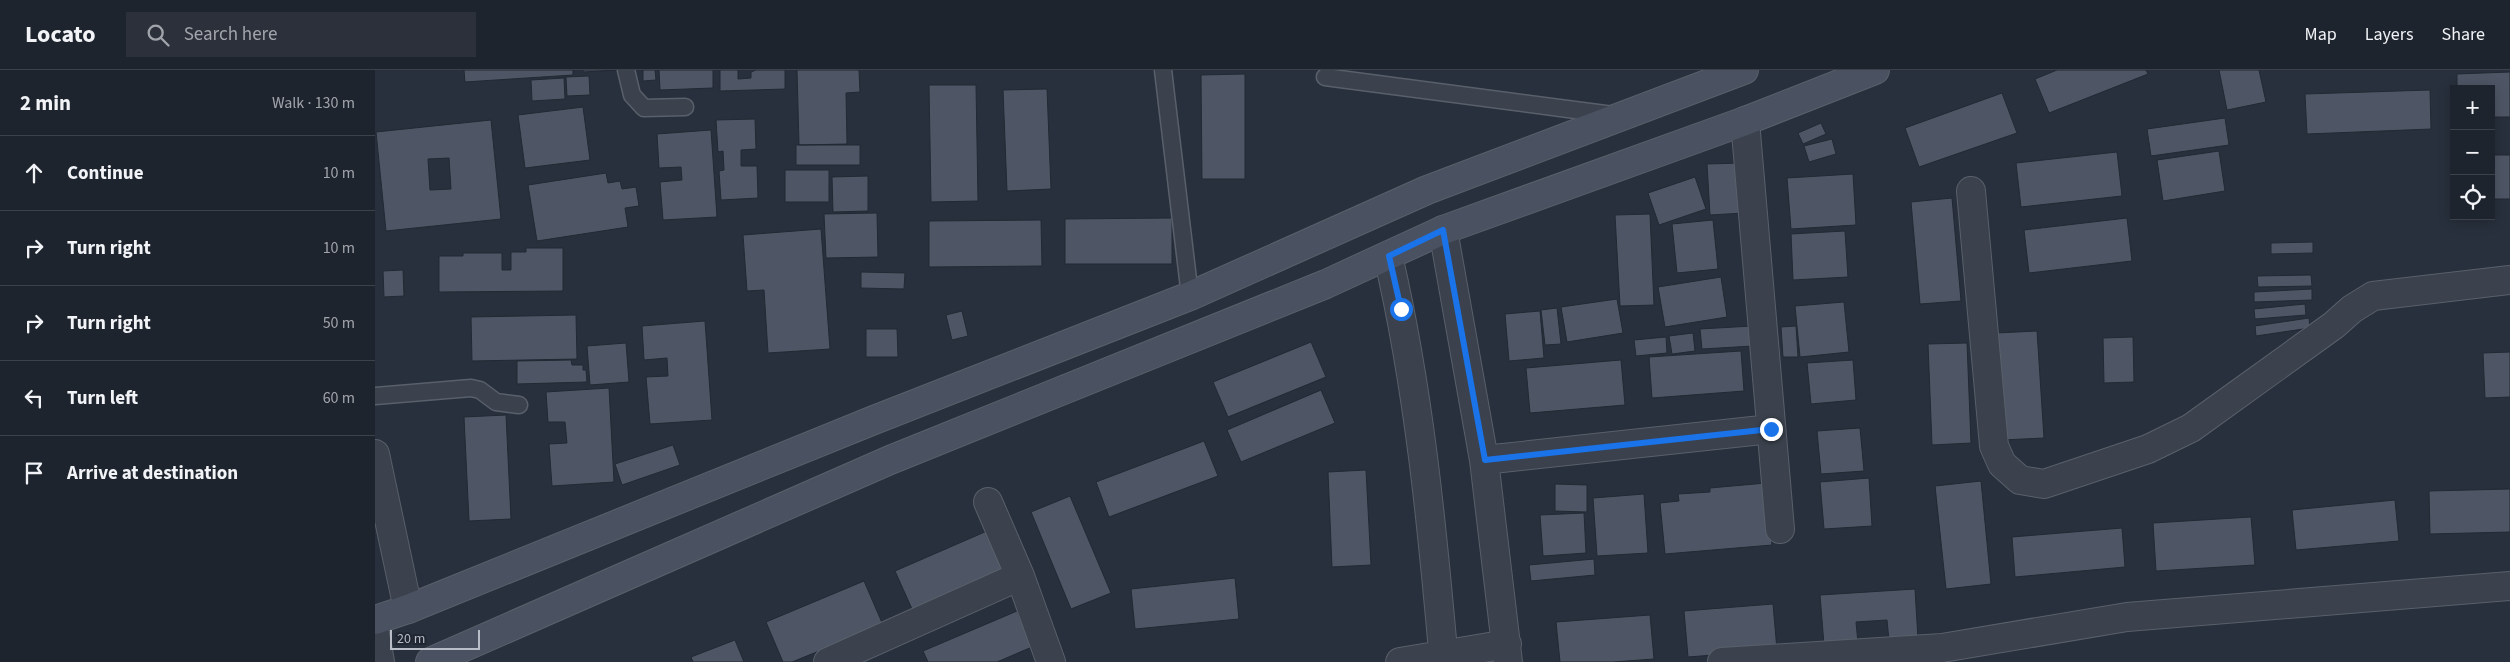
<!DOCTYPE html>
<meta charset="utf-8">
<style>
:root{--surface:#1e242e;--page:#2b303a;--text:#f1f3f6;--muted:#a1a4aa;--line:#3c414a}
body{margin:0;font-family:"Source Sans 3",sans-serif;background:var(--page);color:var(--text)}
.controls{position:absolute;right:15px;top:15px;display:grid;overflow:hidden;border-radius:0px;box-shadow:0 2px 12px #0003}
.controls button{width:45px;height:45px;display:grid;place-items:center;padding:0;border:0;border-bottom:1px solid var(--line);background:var(--surface);color:var(--text);font:25px sans-serif}
.scale{position:absolute;left:15px;bottom:12px;width:90px;box-sizing:border-box;padding-left:5px;border:2px solid #b8bdc8;border-top:0;font-size:14px;line-height:18px;white-space:nowrap;color:#b8bdc8;-webkit-text-stroke:4px #202732;paint-order:stroke}
.stop{position:absolute;width:15px;height:15px;margin:-11px;border:4px solid #1a73e8;border-radius:50%;background:#fff}
.stop.end{background:#1a73e8;border-color:#fff;box-shadow:0 1px 5px #0008}
.list{margin:0;padding:0;list-style:none}
h2{display:flex;justify-content:space-between;align-items:center;height:65px;margin:0;padding:0 20px;font-size:21px}
h2 small{font-size:16px;font-weight:400;color:var(--muted)}
.list li{display:grid;grid-template-columns:32px 1fr auto;gap:15px;align-items:center;box-sizing:border-box;height:75px;padding:0 20px;border-top:1px solid var(--line)}
.list b{display:block;font-size:19px;white-space:nowrap}
.list em{font-size:16px;font-style:normal;color:var(--muted)}
.icon{flex:none;width:28px;height:28px;fill:none;stroke:currentColor;stroke-width:2;stroke-linecap:round;stroke-linejoin:round}
.map{position:relative;flex:none;width:2135px;height:592px;overflow:hidden}
header{display:flex;align-items:center;gap:30px;box-sizing:border-box;height:70px;padding:0 25px;background:var(--surface);border-bottom:1px solid var(--line)}
header strong{font-size:24px}
nav{display:flex;gap:28px;margin-inline-start:auto;font-size:18px}
.search{width:350px;height:45px;background:var(--page);display:flex;align-items:center;gap:12px;box-sizing:border-box;padding:0 18px;border-radius:0px;color:var(--muted);font-size:19px}
main{display:flex}
aside{flex:1;background:var(--surface)}
.map>svg:first-child{display:block}
.building{fill:#4e5665;stroke:#222934;fill-rule:evenodd}
.lines{fill:none;stroke-linecap:round;stroke-linejoin:round}
.lane-casing{stroke:#59606b;stroke-width:19}
.street-casing{stroke:#59606b;stroke-width:30}
.secondary-casing{stroke:#59606b;stroke-width:30}
.lane{stroke:#3b424d;stroke-width:16}
.street{stroke:#3b424d;stroke-width:28}
.secondary{stroke:#4a5160;stroke-width:28}
.route{stroke:#1a73e8;stroke-width:6}
</style>
<header>
<strong>Locato</strong>
<div class="search"><svg class="icon" aria-label="search" viewBox="0 0 24 24"><circle cx="10" cy="10" r="6"/><path d="M15 15l6 6"/></svg>Search here</div>
<nav><a>Map</a><a>Layers</a><a>Share</a></nav>
</header>
<main>
<aside>
<h2>2 min<small>Walk · 130 m</small></h2>
<ul class="list">
<li><svg class="icon" aria-label="ahead" viewBox="0 0 24 24"><path d="M12 20V5M6 11l6-6 6 6"/></svg><div><b>Continue</b></div><em>10 m</em></li>
<li><svg class="icon" aria-label="right" viewBox="0 0 24 24"><path d="M7 20v-9h11M14 6l5 5-5 5"/></svg><div><b>Turn right</b></div><em>10 m</em></li>
<li><svg class="icon" aria-label="right" viewBox="0 0 24 24"><path d="M7 20v-9h11M14 6l5 5-5 5"/></svg><div><b>Turn right</b></div><em>50 m</em></li>
<li><svg class="icon" aria-label="left" viewBox="0 0 24 24"><path d="M17 20v-9H6M10 6l-5 5 5 5"/></svg><div><b>Turn left</b></div><em>60 m</em></li>
<li><svg class="icon" aria-label="arrive" viewBox="0 0 24 24"><path d="M6 21V4h12l-3 4 3 4H6"/></svg><div><b>Arrive at destination</b></div></li>
</ul>
</aside>
<div class="map">
<svg width="2135" height="592" viewBox="0 0 2135 592">
<rect width="100%" height="100%" fill="#28303d"/>
<path class="building" d="M89 0H198V5L90 12Z
M208 0H243L208 2Z
M268 0H280L281 10 268 11Z
M284 0H338V18L285 20Z
M345 0H363V9L376 8V2L381 0H410V19L345 21Z
M422 0H484L485 22 471 23 472 74 424 75Z
M1682 0H1771L1773 4 1674 43 1660 9Z
M1844 0H1884L1891 32 1852 40Z
M2135 2V47H2116V19H2082V4Z
M870 4V109H827L826 5Z
M214 6 215 25 192 26 191 7Z
M189 8 190 29 157 31 156 10Z
M554 15H601L603 131 556 132Z
M672 19 676 119 632 121 628 20Z
M2055 20 2056 59 1932 64 1930 24Z
M1627 23 1642 63 1544 97 1530 58Z
M208 37 215 90 150 98 143 45Z
M1850 48 1854 75 1776 86 1772 59Z
M380 49 381 79 366 80V96H382L383 128 346 130 344 101 349 100 348 81 343 82 341 50Z
M116 50 126 149 11 161 1 62ZM74 88 76 119 55 120 53 89Z
M1446 53 1451 64 1428 74 1423 63Z
M336 60 342 147 288 150 285 112 307 110 306 97 284 98 282 64Z
M1457 69 1461 84 1434 92 1429 76Z
M421 75H485V95H421Z
M1844 81 1850 121 1788 131 1782 90Z
M1742 82 1747 126 1646 137 1641 93Z
M2116 85H2135V129H2116Z
M1367 93 1369 143 1335 145 1332 94Z
M410 100H454V132H410Z
M231 103 233 113 245 111 247 119 261 117 264 136 250 138 253 157 162 171 153 115Z
M1478 104 1481 155 1416 159 1412 108Z
M493 106V141L458 142 457 107Z
M1320 107 1331 139 1284 155 1273 123Z
M1577 128 1586 231 1545 234 1536 132Z
M502 143 503 187 451 188 449 144Z
M1275 144 1279 235 1245 236 1240 145Z
M797 148V194H690V149Z
M1752 148 1757 191 1654 203 1649 160Z
M666 150 667 196 554 197V151Z
M1338 150 1343 199 1302 203 1297 154Z
M446 159 455 279 393 283 389 220 372 221 368 165Z
M1470 161 1473 207 1418 210 1416 164Z
M1938 172V183L1896 184V173Z
M151 178H188V221L64 222V186H88V183H127V200H136V182H151Z
M28 200 29 226 9 227 8 201Z
M486 202 530 203 529 219 486 218Z
M1936 205 1937 216 1883 217 1882 206Z
M1346 207 1352 247 1290 257 1283 217Z
M1937 219V230L1879 232V222Z
M1242 229 1248 263 1192 272 1186 237Z
M1469 232 1474 282 1425 287 1420 236Z
M1930 234 1931 245 1880 249 1879 239Z
M1182 238 1186 274 1170 275 1166 240Z
M587 241 593 266 577 270 571 245Z
M1165 241 1169 288 1134 291 1130 244Z
M201 245 202 289 97 291 96 247Z
M1934 248 1935 258 1881 266 1880 256Z
M330 251 337 350 275 354 271 307 293 306 292 288 269 290 267 256Z
M1377 256 1378 276 1327 279 1325 259Z
M1421 256 1423 287H1408L1406 257Z
M491 259H522L523 287H491Z
M1662 261 1669 368 1627 370 1621 263Z
M1318 263 1320 281 1297 284 1294 266Z
M1291 267 1292 283 1261 286 1259 270Z
M1758 267 1759 312 1729 313 1728 268Z
M936 272 951 307 853 347 838 312Z
M251 273 254 312 215 315 212 276Z
M1592 273 1596 373 1557 375 1553 274Z
M1366 281 1369 321 1277 328 1274 287Z
M2135 282V327L2110 328 2108 283Z
M196 290 197 295H208V300H211L212 312 142 314V291Z
M1246 290 1250 335 1155 343 1151 298Z
M1478 290 1481 330 1436 334 1432 293Z
M234 318 239 412 177 416 174 374 192 373 190 352H173L171 322Z
M946 320 960 353 866 392 852 360Z
M131 345 136 449 94 451 89 347Z
M1485 358 1489 401 1446 404 1442 361Z
M829 371 843 406 734 447 721 412Z
M298 375 305 395 247 415 240 394Z
M991 400 996 495 957 497 953 402Z
M1494 408 1497 456 1449 459 1445 412Z
M1606 411 1616 514 1571 519 1560 416Z
M1391 413 1397 475 1290 484 1285 433 1304 431 1303 424 1335 422V418Z
M1180 414 1212 415V442L1180 441Z
M2135 419V462L2055 464 2054 421Z
M1269 424 1273 483 1222 486 1218 428Z
M695 426 736 523 696 539 656 442Z
M2020 430 2024 471 1921 480 1917 440Z
M1209 443 1211 483 1168 486 1165 445Z
M1876 447 1880 495 1781 501 1778 453Z
M1747 458 1750 497 1640 507 1637 467Z
M612 461 629 500 537 539 520 501Z
M1219 489 1220 505 1156 511 1154 495Z
M860 508 864 549 760 559 756 519Z
M489 511 508 555 417 592H408L391 552Z
M1540 519 1543 569 1514 571 1512 550 1481 552 1483 573 1449 575 1445 525Z
M1398 534 1402 580 1313 587 1309 541Z
M642 541 657 577 622 592H553L548 581Z
M1275 545 1279 589 1238 592H1185L1181 552Z
M360 570 369 592H318L316 587Z"/>
<g class="lines">
<g class="lane-casing">
<path id="lane" d="M251 0 257 25 269 38 310 37
M788 0 815 226
M950 7 1238 45
M0 326 96 318 105 320 121 332 144 335"/>
</g>
<g class="street-casing">
<path id="street" d="M1370 51 1405 459
M1596 121 1619 376 1627 394 1645 410 1669 414 1773 379 1816 358 1959 255 1977 239 1998 226 2135 210
M1068 160 1109 390 1133 592
M1013 186C1044 319 1057 456 1069 592
M0 384 33 539
M1109 390 1396 359
M613 432 645 506 676 592
M0 564 5 592
M453 592 645 506
M1025 592 1132 574
M1347 592 1567 578 1752 547 2135 516"/>
</g>
<g class="secondary-casing">
<path id="secondary" d="M0 550 33 539 499 350 815 226 1052 120 1369 0
M55 592 515 390 951 214 1068 160 1370 51 1500 0"/>
</g>
<use href="#lane" class="lane"/>
<use href="#street" class="street"/>
<use href="#secondary" class="secondary"/>
</g>
<g class="lines">
<path class="route" d="M1026 239 1014 186 1068 160 1110 390 1396 359"/>
</g>
</svg>
<div class="controls">
<button>+</button>
<button>−</button>
<button><svg class="icon" aria-label="locate" viewBox="0 0 24 24"><circle cx="12" cy="12" r="6"/><path d="M12 2v4M12 18v4M2 12h4M18 12h4"/></svg></button>
</div>
<div class="scale">20 m</div>
<div class="stop" style="left:1026px;top:239px"></div>
<div class="stop end" style="left:1396px;top:359px"></div>
</div>
</main>
